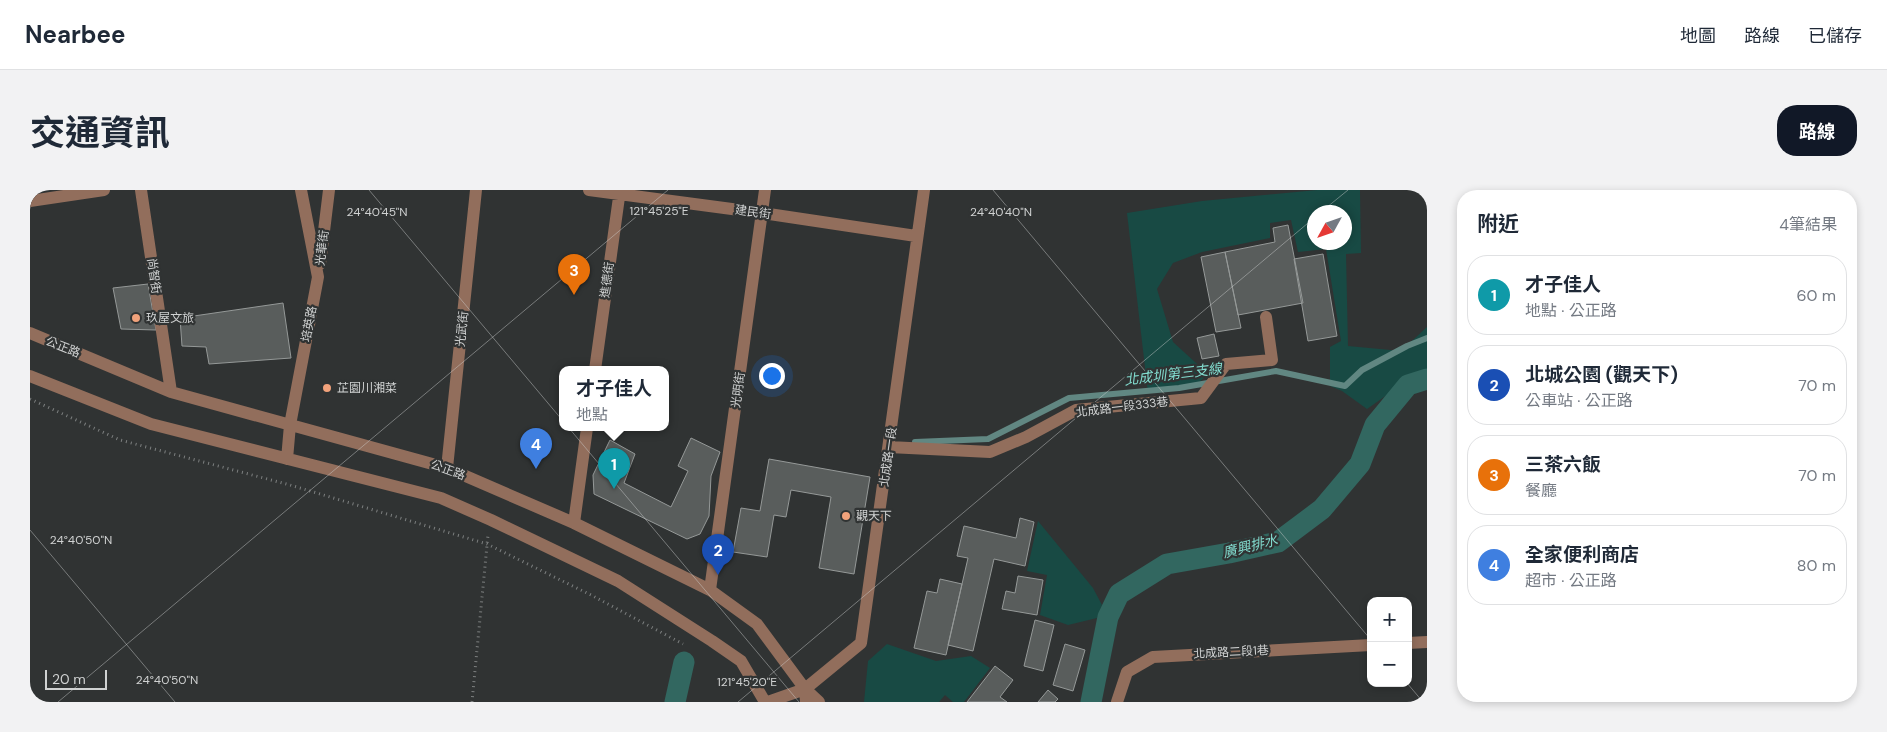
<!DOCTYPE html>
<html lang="zh-TW">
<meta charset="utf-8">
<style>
:root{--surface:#fff;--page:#f2f2f3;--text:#1f2937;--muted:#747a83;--line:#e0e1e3;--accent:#111827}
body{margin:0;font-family:"DM Sans","Noto Sans TC",sans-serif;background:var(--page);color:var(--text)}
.controls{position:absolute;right:15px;bottom:15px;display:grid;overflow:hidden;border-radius:10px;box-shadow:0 2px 8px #0003}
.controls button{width:45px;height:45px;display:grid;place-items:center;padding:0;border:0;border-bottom:1px solid var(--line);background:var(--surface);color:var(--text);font:25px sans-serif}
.compass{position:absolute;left:1277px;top:15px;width:45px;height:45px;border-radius:50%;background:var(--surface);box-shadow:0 2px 8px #0003;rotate:230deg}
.scale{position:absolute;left:15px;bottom:12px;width:62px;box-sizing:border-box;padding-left:5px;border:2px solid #d0d2d2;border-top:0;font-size:14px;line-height:18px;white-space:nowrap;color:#d0d2d2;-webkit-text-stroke:4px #303333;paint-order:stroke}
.you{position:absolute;left:741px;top:185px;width:18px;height:18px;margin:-12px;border:4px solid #fff;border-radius:50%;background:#1a73e8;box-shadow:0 0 0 8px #1a73e833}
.badge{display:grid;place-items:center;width:32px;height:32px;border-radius:50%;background:var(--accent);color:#fff;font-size:16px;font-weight:700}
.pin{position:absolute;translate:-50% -41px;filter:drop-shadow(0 1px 2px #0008)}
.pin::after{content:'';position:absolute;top:26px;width:18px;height:15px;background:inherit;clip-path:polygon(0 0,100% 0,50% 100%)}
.popup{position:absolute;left:529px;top:176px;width:110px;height:65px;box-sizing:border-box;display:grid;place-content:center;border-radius:10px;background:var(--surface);filter:drop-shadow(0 1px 4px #0005);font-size:16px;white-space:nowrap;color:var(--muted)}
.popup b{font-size:19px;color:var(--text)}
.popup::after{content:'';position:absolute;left:50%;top:100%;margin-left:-10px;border:10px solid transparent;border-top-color:var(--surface)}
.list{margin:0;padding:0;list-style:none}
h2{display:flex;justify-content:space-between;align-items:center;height:65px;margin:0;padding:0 20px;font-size:21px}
h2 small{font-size:16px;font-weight:400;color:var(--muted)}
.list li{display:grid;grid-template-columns:32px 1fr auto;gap:15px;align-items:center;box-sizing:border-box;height:80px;margin:0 10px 10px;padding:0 10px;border:1px solid var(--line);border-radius:20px}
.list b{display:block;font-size:19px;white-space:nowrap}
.list p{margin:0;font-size:16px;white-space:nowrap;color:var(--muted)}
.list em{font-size:16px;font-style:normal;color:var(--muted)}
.map{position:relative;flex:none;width:1397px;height:512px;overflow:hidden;border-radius:20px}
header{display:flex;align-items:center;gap:30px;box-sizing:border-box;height:70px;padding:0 25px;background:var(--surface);border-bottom:1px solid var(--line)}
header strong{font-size:24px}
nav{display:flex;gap:28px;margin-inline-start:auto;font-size:18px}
.intro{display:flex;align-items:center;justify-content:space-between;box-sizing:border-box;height:120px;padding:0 30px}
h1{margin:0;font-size:35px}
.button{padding:12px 22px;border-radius:20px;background:var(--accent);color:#fff;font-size:18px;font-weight:700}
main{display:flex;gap:30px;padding:0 30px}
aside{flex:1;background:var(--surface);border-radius:20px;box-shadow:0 2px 8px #0003}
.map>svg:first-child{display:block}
.green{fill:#184a44;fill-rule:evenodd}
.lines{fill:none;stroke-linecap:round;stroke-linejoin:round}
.stream{stroke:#618782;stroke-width:6}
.canal{stroke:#326760;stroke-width:21}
.building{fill:#595d5c;stroke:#959998}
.path{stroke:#7e8181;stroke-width:3;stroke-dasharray:1 4;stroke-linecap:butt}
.minor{stroke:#926e5c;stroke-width:12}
.ticks{fill:none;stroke:#d0d2d2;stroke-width:1;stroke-opacity:0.45}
.poi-dot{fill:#f1a27b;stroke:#303333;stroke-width:2}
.labels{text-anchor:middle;stroke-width:4.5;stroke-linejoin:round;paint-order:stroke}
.street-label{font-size:12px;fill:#d0d2d2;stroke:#303333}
.poi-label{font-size:12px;fill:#d0d2d2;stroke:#303333;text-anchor:start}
.water-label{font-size:14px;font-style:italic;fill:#82dccf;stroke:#303333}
.ticks-label{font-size:12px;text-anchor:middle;fill:#d0d2d2;stroke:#303333;stroke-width:4.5;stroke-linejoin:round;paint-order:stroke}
</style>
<header>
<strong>Nearbee</strong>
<nav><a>地圖</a><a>路線</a><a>已儲存</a></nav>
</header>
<div class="intro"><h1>交通資訊</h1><a class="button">路線</a></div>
<main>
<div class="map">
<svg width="1397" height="512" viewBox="0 0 1397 512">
<rect width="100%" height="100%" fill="#303333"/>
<path class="green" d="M1287 0H1330L1331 63 1316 64 1318 156 1371 161 1397 137V179L1388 183 1337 219 1312 201 1300 196V157L1311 151 1296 59 1268 62 1261 30 1240 33V48L1172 62 1143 73 1127 99 1143 152 1178 184 1165 196 1118 203 1097 23 1172 11ZM1314 22V52H1284V22Z
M1008 331 1063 398 1072 415 1067 428 1038 435 1010 425 1017 385 997 381Z
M857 454 906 471 941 466 960 478 934 512H923L915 505 909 512H834L838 471Z"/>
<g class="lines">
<path class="stream" d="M885 252 958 249 1039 208 1149 198 1246 181 1315 196 1332 180 1377 156 1397 148"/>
<path class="canal" d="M645 512 654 472
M1061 512 1078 427 1089 404 1137 374 1199 363 1248 352 1292 319 1330 274 1345 235 1378 195 1397 189"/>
</g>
<path class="building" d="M1258 35 1273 113 1208 125 1195 62 1245 52 1243 38Z
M1195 62 1211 138 1186 142 1171 67Z
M1293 64 1307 146 1278 151 1264 69Z
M118 94 126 140 91 139 83 98Z
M253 113 261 168 179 174 176 157 152 156 150 128Z
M1184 144 1189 166 1172 169 1167 148Z
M661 248 690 262 681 286 679 326 670 344 657 349 564 304 563 285 580 250 605 264 594 293 641 317 658 281 648 276Z
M739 269 840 287 824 384 789 378 801 307 761 300 756 327 744 325 737 367 703 362 711 318 730 321Z
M990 328 1004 332 995 376 964 369 943 461 918 455 938 368 927 366 934 336 986 348Z
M988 386 1013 390 1007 425 972 419 976 401 985 403Z
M910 389 932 394 916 465 884 458 897 401 907 403Z
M1005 430 1024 435 1013 481 994 476Z
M1035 454 1055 460 1043 501 1023 495Z
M965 476 983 490 970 507 977 512H937Z
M1018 500 1028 509 1025 512H1008Z"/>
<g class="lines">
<path class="path" d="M0 209 90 250 260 295 457 354 561 405 653 454
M442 512 458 345"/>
<path class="minor" d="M111 0 141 202
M559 0 732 23 886 46
M0 11 74 0
M290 74 299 0
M0 143 141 202 417 278 544 333 680 400 727 434 775 499 776 512
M565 180 590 0
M0 186 121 234 411 308 461 330 588 391 682 451 711 471 735 512
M859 257 960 262 996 247 1046 220 1171 208 1196 174 1242 170 1236 127
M257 269 260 235 288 87 271 0
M417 278 446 0
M544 333 557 238
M680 400 735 0
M1378 453 1397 452
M775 499 789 512
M738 512 775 499 831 453 894 0
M1087 512 1097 482 1123 467 1341 455"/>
</g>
<path class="ticks" d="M339 0 769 512M963 0 1341 450M1291 22 1318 0M0 340 145 512M1377 493 1393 512M28 512 638 0M708 512 1284 28M1387 512 1397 504"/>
<g class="poi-dot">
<circle cx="106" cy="128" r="5"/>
<circle cx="297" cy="198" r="5"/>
<circle cx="816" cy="326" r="5"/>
</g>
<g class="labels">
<g class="street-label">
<text transform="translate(723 22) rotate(8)" y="4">建民街</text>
<text transform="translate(292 58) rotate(-83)" y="4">光華街</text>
<text transform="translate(124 86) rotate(82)" y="4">尚智街</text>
<text transform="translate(577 90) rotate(-82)" y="4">進德街</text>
<text transform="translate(279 134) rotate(-79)" y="4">培英路</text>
<text transform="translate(432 139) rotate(-84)" y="4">光武街</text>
<text transform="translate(33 157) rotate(22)" y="4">公正路</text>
<text transform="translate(708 200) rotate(-82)" y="4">光明街</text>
<text transform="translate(1092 217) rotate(-7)" y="4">北成路一段333巷</text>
<text transform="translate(858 267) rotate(-82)" y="4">北成路一段</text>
<text transform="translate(418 280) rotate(20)" y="4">公正路</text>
<text transform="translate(1201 462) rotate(-3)" y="4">北成路二段1巷</text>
</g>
<g class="poi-label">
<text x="116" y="132">玖屋文旅</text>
<text x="307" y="202">芷園川湘菜</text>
<text x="826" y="330">觀天下</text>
</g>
<g class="water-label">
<text transform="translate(1143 184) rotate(-7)" y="5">北成圳第三支線</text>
<text transform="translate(1220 356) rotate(-14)" y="5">廣興排水</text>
</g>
</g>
<g class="ticks-label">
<text x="629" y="25">121°45'25"E</text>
<text x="347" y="26">24°40'45"N</text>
<text x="971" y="26">24°40'40"N</text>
<text x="51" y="354">24°40'50"N</text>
<text x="137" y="494">24°40'50"N</text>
<text x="717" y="496">121°45'20"E</text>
</g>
</svg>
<div class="controls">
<button>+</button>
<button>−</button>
</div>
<svg class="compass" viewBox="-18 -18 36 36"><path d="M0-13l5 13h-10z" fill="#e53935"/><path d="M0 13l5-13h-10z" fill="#747a83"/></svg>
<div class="scale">20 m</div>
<div class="you"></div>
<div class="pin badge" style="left:584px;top:299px;background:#0f9aa8">1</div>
<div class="popup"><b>才子佳人</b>地點</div>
<div class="pin badge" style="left:688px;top:385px;background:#1a4fb4">2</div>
<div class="pin badge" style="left:544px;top:105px;background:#e8710a">3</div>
<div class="pin badge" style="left:506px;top:279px;background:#3f7fe0">4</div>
</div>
<aside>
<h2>附近<small>4筆結果</small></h2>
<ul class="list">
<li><span class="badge" style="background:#0f9aa8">1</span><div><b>才子佳人</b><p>地點 · 公正路</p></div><em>60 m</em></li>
<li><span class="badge" style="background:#1a4fb4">2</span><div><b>北城公園 (觀天下)</b><p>公車站 · 公正路</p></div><em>70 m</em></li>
<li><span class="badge" style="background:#e8710a">3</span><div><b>三茶六飯</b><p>餐廳</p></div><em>70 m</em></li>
<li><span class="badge" style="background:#3f7fe0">4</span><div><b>全家便利商店</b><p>超市 · 公正路</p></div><em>80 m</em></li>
</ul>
</aside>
</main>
